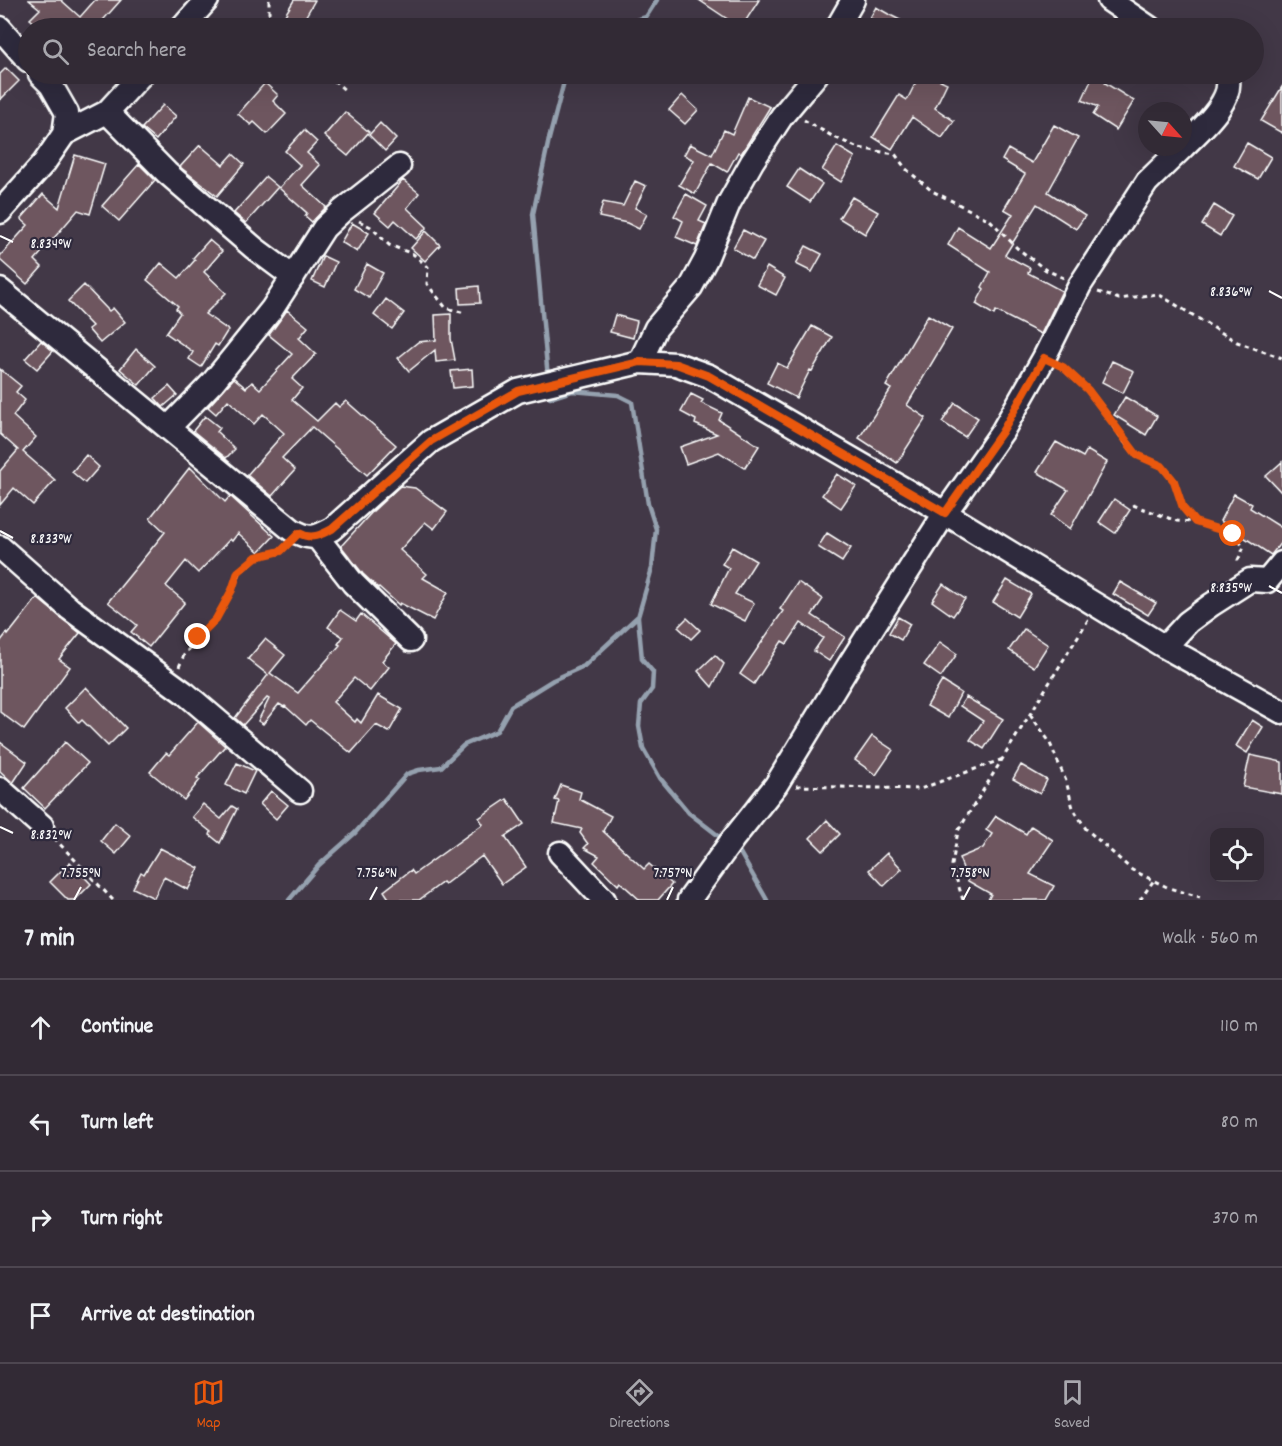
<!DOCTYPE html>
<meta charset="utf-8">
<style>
:root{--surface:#322a35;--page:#3d3641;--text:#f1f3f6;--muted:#a8a7ad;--line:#4d4650;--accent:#ea580c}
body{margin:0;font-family:Dekko,sans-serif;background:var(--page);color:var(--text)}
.controls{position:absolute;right:18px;bottom:18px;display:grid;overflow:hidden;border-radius:12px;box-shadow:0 6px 24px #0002}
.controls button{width:54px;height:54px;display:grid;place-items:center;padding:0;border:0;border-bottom:2px solid var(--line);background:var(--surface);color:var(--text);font:30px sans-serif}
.compass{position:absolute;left:1138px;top:102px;width:54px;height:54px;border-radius:50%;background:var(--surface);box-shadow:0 6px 24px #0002;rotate:117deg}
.stop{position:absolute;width:18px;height:18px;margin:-14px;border:4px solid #ea580c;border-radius:50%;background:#fff}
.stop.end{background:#ea580c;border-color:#fff;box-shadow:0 2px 6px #0008}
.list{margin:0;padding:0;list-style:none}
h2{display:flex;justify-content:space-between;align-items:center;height:78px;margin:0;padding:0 24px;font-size:26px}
h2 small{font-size:20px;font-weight:400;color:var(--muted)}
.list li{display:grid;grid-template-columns:39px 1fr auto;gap:18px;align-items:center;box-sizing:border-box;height:96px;padding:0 24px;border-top:2px solid var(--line)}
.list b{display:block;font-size:22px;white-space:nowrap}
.list em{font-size:20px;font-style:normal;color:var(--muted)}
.icon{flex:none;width:33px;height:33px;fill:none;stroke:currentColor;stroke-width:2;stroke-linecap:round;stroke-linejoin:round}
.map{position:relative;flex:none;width:1282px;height:900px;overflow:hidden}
.search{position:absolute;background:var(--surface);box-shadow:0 6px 24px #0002;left:18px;right:18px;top:18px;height:66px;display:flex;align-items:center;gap:15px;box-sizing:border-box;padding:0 21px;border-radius:33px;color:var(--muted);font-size:22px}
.sheet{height:462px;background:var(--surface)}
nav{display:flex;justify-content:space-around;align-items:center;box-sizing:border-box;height:84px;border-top:2px solid var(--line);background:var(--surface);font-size:16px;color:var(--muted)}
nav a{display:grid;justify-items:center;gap:3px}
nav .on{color:var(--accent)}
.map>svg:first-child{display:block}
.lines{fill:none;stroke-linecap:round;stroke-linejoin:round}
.stream{stroke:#95a1af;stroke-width:4.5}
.building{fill:#6e575f;stroke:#fff;stroke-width:1.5}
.minor-casing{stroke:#fff;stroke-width:27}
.path{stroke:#fff;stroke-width:3;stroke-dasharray:4.5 4.5;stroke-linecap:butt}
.minor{stroke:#2f2a3d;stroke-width:22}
.route{stroke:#ea580c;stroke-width:8}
.ticks{fill:none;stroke:#fff;stroke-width:2}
.ticks-label{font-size:15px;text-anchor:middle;fill:#fff;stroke:#2f2a3d;stroke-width:4.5;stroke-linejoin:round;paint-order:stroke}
</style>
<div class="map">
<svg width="1282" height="900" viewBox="0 0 1282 900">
<rect width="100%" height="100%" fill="#423847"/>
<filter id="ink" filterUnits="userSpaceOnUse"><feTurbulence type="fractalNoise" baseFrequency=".0167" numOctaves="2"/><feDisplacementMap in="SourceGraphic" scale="12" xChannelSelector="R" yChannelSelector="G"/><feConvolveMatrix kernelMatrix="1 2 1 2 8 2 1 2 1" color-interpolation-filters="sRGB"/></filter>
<g filter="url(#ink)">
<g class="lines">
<path class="stream" d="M584 28V27L596 28
M611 28 646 17 657 0
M548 378 533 214 549 139 566 74
M549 390 550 398 572 391 618 395 632 402 648 504 656 529 652 568 638 617 642 659 653 672 652 689 641 704 639 726 643 748 660 778 689 813 724 840
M736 849 739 851 767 900
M289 900 319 865 355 833 407 774 419 770 441 767 464 745 497 731 511 706 553 680 584 666 637 617"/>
</g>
<path class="building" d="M29 0H61L80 17 95 0H121L96 28H41L30 19 40 9Z
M294 0H315L299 28 282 20Z
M699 0H759L741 28Z
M876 7 890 15 916 28H890L870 18Z
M6 68 19 81 0 100V74Z
M920 74H927L947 83 935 108 954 121 942 138 912 117 892 149 873 137 899 95 907 100Z
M1094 74H1110L1105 83 1134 101 1116 130 1093 115 1098 107 1082 100Z
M265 83 278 95 273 101 286 114 267 134 254 122 251 125 238 114Z
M1282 87V133L1261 121Z
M682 95 698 110 685 124 669 110Z
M748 97 770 107 741 154 738 152 727 172 712 163 695 194 679 185 694 160 684 155 690 144 712 155 724 130 732 134Z
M163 105 176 116 156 140 142 128Z
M345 112 369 132 348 156 324 136Z
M380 123 396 139 385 151 369 135Z
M1054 125 1078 138 1048 192 1085 216 1076 229 1037 204 1005 255 1030 268 1028 273 1062 291 1041 334 996 311 994 315 976 304 984 289 982 287 990 272 948 245 958 227 991 248 1013 214 1004 209 1025 174 1002 160 1008 149 1032 163Z
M304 130 317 142 307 153 320 165 302 185 326 207 312 222 305 216 307 213 279 188 300 165 285 151Z
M1247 143 1271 157 1258 179 1234 166Z
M200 145 223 165 233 154 244 164 217 196 180 167Z
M837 146 855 157 841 182 822 170Z
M75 155 105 164 90 214 78 210 35 260 42 267 27 284 0 260V256L28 225 21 219 43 194 59 208Z
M139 164 155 180 119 221 102 206Z
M799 169 822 184 810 202 787 187Z
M266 177 278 187 246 223 234 213Z
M403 180 419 193 407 208 427 227 416 239 395 220 390 226 375 213Z
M635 181 646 186 635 208 647 214 639 229 627 223 599 217 603 202 623 206Z
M686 194 707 206 699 221 706 224 697 246 676 237 683 221 674 216Z
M852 197 878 212 865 234 839 218Z
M1214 205 1232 216 1220 236 1202 225Z
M352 223 369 233 357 252 341 242Z
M743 230 764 241 753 260 733 248Z
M426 231 440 245 425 261 411 248Z
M209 240 222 251 204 272 226 293 205 314 228 330 218 346 215 344 201 367 189 359 193 352 166 333 180 313 176 309 178 306 147 280 161 263 179 278 195 260 193 258Z
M806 246 822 254 812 272 796 264Z
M323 256 336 262 325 287 312 281Z
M367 264 383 273 369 298 354 289Z
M767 267 785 278 776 295 757 285Z
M84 285 109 311 113 308 125 322 100 343 88 329 92 326 68 301Z
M479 286 480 303 460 304 459 288Z
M386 299 404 313 392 329 374 315Z
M287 310 308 327 299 338 316 354 292 379 302 388 292 400 317 421 335 403 339 407 346 401 396 445 367 475 312 427 282 458 295 470 272 496 247 475 284 433 263 414 254 424 228 400 216 414 208 407 234 378 246 388 252 382 260 389 292 354 269 335Z
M451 314V339L455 360 436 362 435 350 409 371 398 358 418 342 436 340 435 315Z
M615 315 637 321 633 338 610 332Z
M928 315 952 329 907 405 926 418 897 463 859 438 891 389 886 386Z
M812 326 832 337 812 371 810 370 796 398 767 383 777 363 787 368Z
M41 341 53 351 37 369 25 359Z
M136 349 155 366 139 385 120 369Z
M1112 361 1134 371 1123 393 1102 382Z
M0 369 21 386 16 392 25 400 13 416 36 437 23 452 55 480 33 505 14 488 0 505V471L18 450 0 434Z
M472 369 473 386 453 388 451 371Z
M169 386 177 395 163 407 155 398Z
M691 394 703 400 701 403 722 413 719 420 759 446 745 468 719 452 686 464 680 447 717 434 695 424 696 420 681 412Z
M1125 397 1157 416 1146 435 1114 415Z
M955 403 978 418 965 437 942 422Z
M205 416 220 428 217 432 235 449 226 458 193 431Z
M1056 442 1083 457 1087 450 1107 462 1070 529 1051 515 1068 490 1037 472Z
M86 455 99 467 85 483 72 472Z
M1282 462V493L1266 476Z
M190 467 225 502 230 496 274 536 259 552 238 533 232 541 230 539 198 573 186 561 166 586 185 602 149 647 131 632 137 625 108 602 165 532 150 518Z
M837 474 856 486 841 508 822 495Z
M400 486 415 488 447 512 434 529 425 522 400 550 427 574 423 578 448 592 433 620 400 603 399 605 379 587 378 588 363 574 341 546 373 511Z
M1234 494 1252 504 1250 508 1282 528V541L1271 555 1242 536 1243 533 1220 521Z
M1114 499 1130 510 1115 533 1099 522Z
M827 533 851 548 842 562 818 547Z
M732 547 756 561 735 594 754 603 745 621 711 604 729 568 722 564Z
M1007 580 1031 594 1017 617 993 602Z
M798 582 823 599 812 615 845 637 829 661 814 651 823 638 801 623 787 644 782 641 754 684 740 674 783 611 780 609Z
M1120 582 1156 603 1148 615 1113 594Z
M943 584 965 599 953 616 932 601Z
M37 598 80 633 59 659 70 667 24 730 0 712V642L7 633 8 635Z
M340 610 356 621 361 614 396 644 382 661 389 667 370 691 354 678 333 702 355 722 357 719 361 723 378 695 402 709 389 732 376 725 351 753 310 720 306 725 285 706 284 707 279 704 263 724 258 721 269 699 267 698 243 725 235 718 268 675 248 659 265 639 285 655 270 673 298 693 340 645 338 644 343 637 328 627Z
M898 617 910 624 901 640 889 633Z
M687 618 700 630 691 639 678 627Z
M1024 629 1048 645 1034 667 1009 650Z
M940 642 957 654 941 677 924 665Z
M715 655 724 664 712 687 698 671Z
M942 681 961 693 948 718 927 706Z
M86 687 126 728 108 746 82 720 79 723 65 708Z
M966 697 1003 719 984 749 970 740 983 721 960 706Z
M1252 720 1263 727 1247 753 1236 746Z
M198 722 225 746 197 778 200 780 184 800 150 772 166 753 169 755Z
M872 736 893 750 876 775 855 760Z
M0 742 27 762 13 783 0 771Z
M65 742 88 763 45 808 24 788Z
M1250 755 1282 762V794L1243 787Z
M237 763 255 771 244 794 226 785Z
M1021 765 1047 780 1040 794 1013 779Z
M561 785 581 792 579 799 611 816 603 831 644 869 649 864 672 884 658 900H640L620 882 618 885 594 862 599 856 584 848 588 844 580 833 582 829 554 823 559 801 555 800Z
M271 791 288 805 276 819 260 804Z
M507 799 524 824 505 837 526 867 502 884 482 856 445 884 443 882 419 900H390L384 891 411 870 414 874 483 824 479 818Z
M203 804 221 819 232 806 237 809 220 843 210 835 211 832 192 817Z
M996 816 1026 834 1031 826 1053 840 1030 874 1054 886 1046 900H988L991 894 968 881 959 858 983 848 992 834 986 830Z
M827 820 840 834 823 851 810 838Z
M115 823 131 836 116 854 101 841Z
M160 848 199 868 188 890 164 877 154 898 133 888 141 872 144 874Z
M887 853 902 869 884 886 869 870Z
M70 862 91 884 75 900H68L50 882Z"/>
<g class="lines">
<g class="minor-casing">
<path id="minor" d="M1109 0 1150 28
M0 28 28 60
M182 28 207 0
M837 28 853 0
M40 74 51 85 67 113 64 134
M107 112 167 173 254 248 293 277
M1183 147C1199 131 1238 98 1226 74
M0 212 44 163 64 134 107 112 142 74
M0 290 292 530C310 540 315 538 332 529L431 441 518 391 640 362 676 364 709 376 945 513 1165 647 1282 712
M640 362 656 328 691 287 706 259 729 203 752 162 782 116 817 74
M168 428 213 382 272 309 324 228 342 211 399 166
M317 537 353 583 411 640
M0 547 70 609 186 694 300 791
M1165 647 1188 622 1211 605 1250 580 1267 581 1282 563
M0 789 42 826
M560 853 604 900
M689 900 733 839 776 785 849 665 945 513 1002 432 1044 358 1080 285 1147 182 1183 147"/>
</g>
<path class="path" d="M269 0V13L282 28
M327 74 347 92
M804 120 832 136 858 148 895 154 906 169 932 191 990 220 1017 248 1046 270 1064 278
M359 221 371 227 389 245 413 254 428 267 427 284 446 308 465 313
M1098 292 1119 299 1158 294 1237 342 1282 358
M1060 366 1088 390 1103 408 1123 440 1137 455 1162 466 1174 481 1183 509 1195 522 1233 534 1244 547 1238 560 1240 563
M1133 505 1177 521 1195 522
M179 667 184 655 198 637 216 619 232 590 239 572 257 557 281 551 285 548
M1030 714 1049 741 1066 781 1073 808 1086 829 1132 870 1169 888 1200 897
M796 786 920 789 1003 759
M54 838 113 900
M963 900 952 865 958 831 1088 620
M1140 900 1154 880"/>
<use href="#minor" class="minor"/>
</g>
</g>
<g class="lines" filter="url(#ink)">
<path class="route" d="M198 637 216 619 232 590 238 572 256 557 281 551 299 533C311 540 321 535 332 529L431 441 518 391 640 362 676 364 709 376 945 513 1002 432 1044 358 1063 367 1088 390 1137 455 1162 466 1174 481 1183 508 1195 522 1233 534"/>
</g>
<path class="ticks" d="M0 236 13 242M1269 291 1282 298M0 531 13 538M1269 586 1282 593M0 827 13 833M74 900 81 887M370 900 377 887M667 900 673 887M963 900 970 887"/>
<g class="ticks-label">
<text x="51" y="248">8.834°W</text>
<text x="1231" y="296">8.836°W</text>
<text x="51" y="543">8.833°W</text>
<text x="1231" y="592">8.835°W</text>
<text x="51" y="839">8.832°W</text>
<text x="81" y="877">7.755°N</text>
<text x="377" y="877">7.756°N</text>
<text x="673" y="877">7.757°N</text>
<text x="970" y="877">7.758°N</text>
</g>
</svg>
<div class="controls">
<button><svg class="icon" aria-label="locate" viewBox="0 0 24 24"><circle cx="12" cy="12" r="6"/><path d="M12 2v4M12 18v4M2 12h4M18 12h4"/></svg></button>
</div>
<svg class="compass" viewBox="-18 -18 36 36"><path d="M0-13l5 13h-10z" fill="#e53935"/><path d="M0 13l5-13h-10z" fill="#a8a7ad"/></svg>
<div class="stop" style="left:1233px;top:534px"></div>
<div class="stop end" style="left:198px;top:637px"></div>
<div class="search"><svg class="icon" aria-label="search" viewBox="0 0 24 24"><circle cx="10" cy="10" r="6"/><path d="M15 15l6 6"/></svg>Search here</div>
</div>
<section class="sheet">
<h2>7 min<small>Walk · 560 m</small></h2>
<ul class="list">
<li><svg class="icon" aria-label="ahead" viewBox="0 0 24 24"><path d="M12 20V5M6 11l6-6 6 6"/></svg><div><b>Continue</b></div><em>110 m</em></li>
<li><svg class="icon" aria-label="left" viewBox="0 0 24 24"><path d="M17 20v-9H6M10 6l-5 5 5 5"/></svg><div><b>Turn left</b></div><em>80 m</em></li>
<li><svg class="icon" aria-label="right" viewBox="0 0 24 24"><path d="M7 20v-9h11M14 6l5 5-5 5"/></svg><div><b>Turn right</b></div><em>370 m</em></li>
<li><svg class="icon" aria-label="arrive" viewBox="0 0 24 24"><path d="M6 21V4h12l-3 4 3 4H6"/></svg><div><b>Arrive at destination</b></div></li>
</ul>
</section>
<nav>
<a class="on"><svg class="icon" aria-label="map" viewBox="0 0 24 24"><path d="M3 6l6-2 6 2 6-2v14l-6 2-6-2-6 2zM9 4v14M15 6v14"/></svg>Map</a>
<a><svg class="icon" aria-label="directions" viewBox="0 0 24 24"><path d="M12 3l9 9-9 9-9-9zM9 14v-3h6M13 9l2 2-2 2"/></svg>Directions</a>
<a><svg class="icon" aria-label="saved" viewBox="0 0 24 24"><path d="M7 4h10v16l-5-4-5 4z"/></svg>Saved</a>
</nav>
